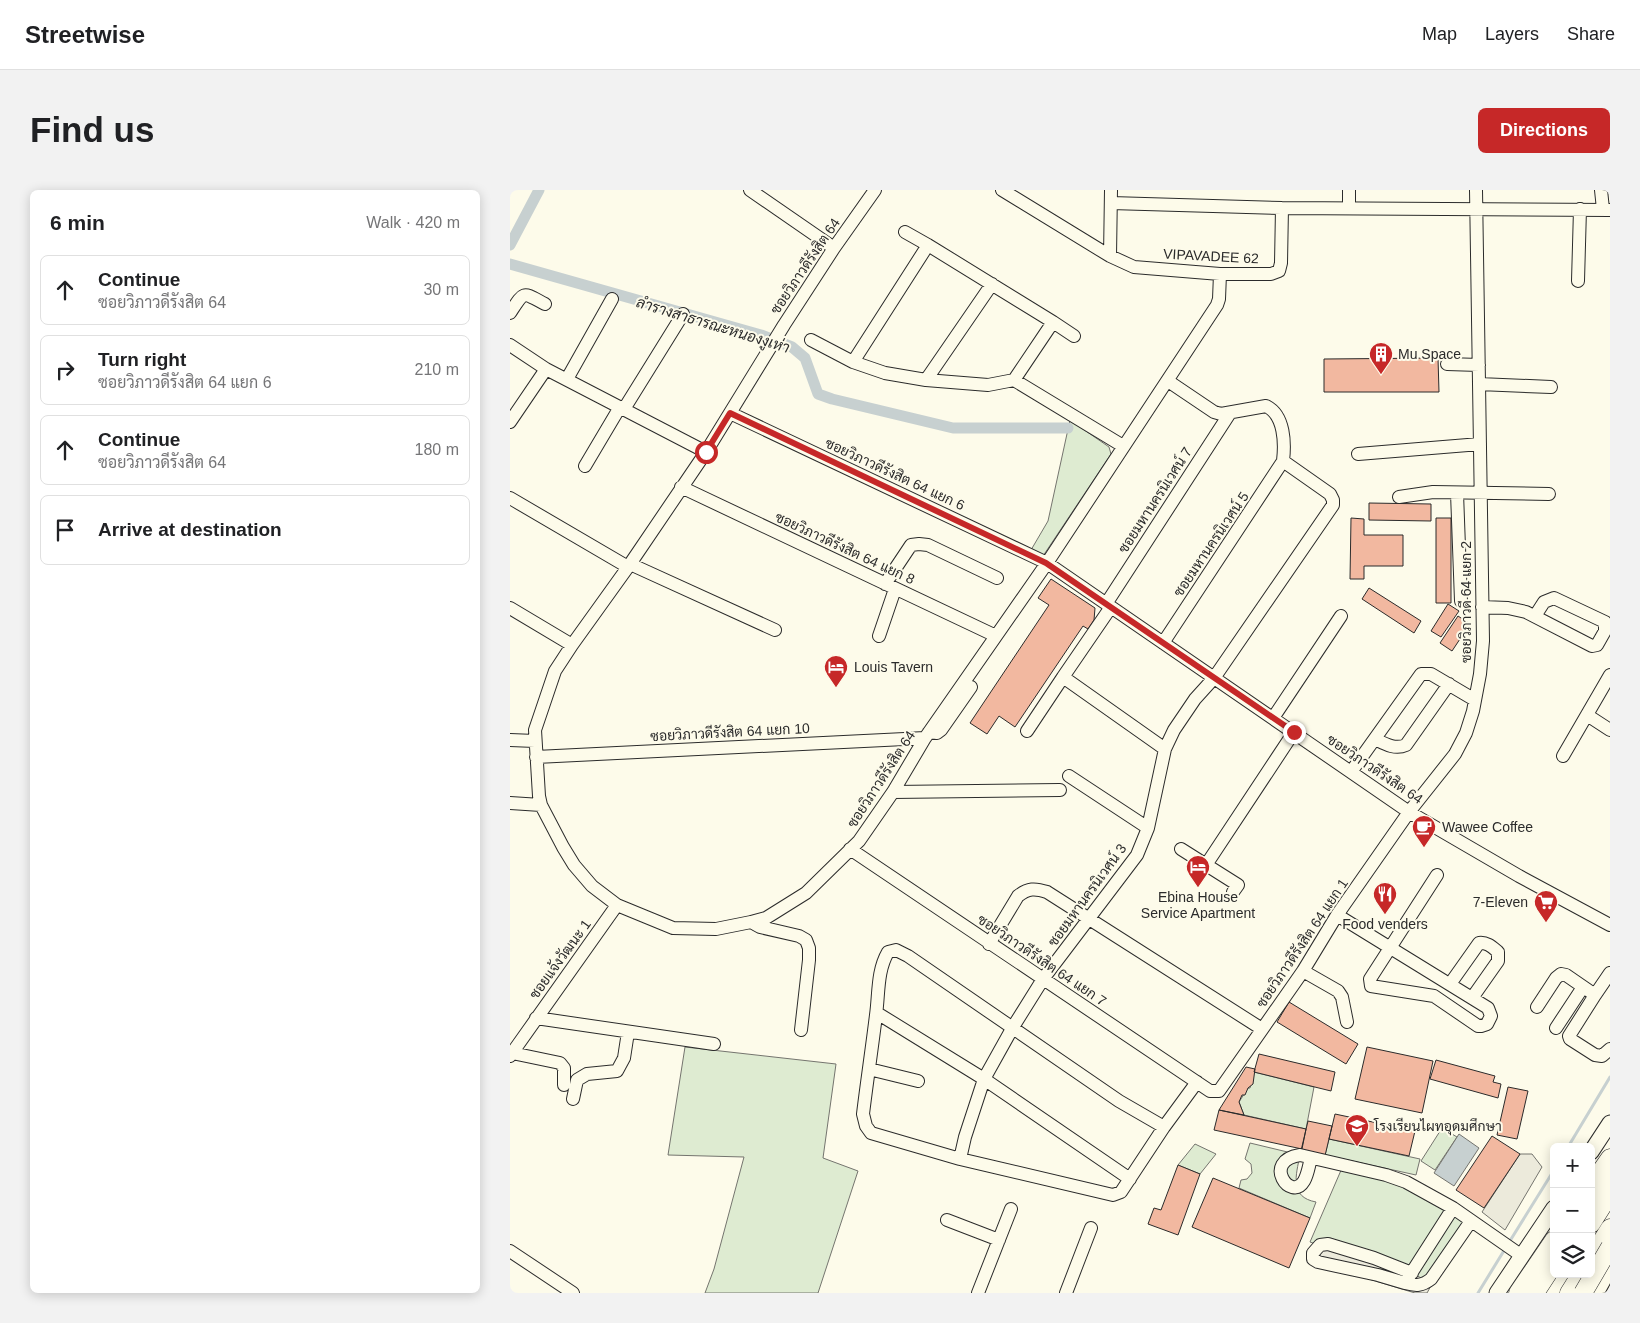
<!DOCTYPE html>
<meta charset="utf-8">
<style>
:root{--surface:#fff;--page:#f2f2f2;--text:#202124;--muted:#757577;--line:#e0e0e0;--accent:#c62828}
body{margin:0;font-family:Helvetica,Sarabun,sans-serif;background:var(--page);color:var(--text)}
.controls{position:absolute;right:15px;bottom:15px;display:grid;overflow:hidden;border-radius:8px;box-shadow:0 2px 12px #0003}
.controls button{width:45px;height:45px;display:grid;place-items:center;padding:0;border:0;border-bottom:1px solid var(--line);background:var(--surface);color:var(--text);font:25px sans-serif}
.stop{position:absolute;width:15px;height:15px;margin:-11px;border:4px solid #c62828;border-radius:50%;background:#fff}
.stop.end{background:#c62828;border-color:#fff;box-shadow:0 1px 5px #0008}
.list{margin:0;padding:0;list-style:none}
h2{display:flex;justify-content:space-between;align-items:center;height:65px;margin:0;padding:0 20px;font-size:21px}
h2 small{font-size:16px;font-weight:400;color:var(--muted)}
.list li{display:grid;grid-template-columns:32px 1fr auto;gap:15px;align-items:center;box-sizing:border-box;height:70px;margin:0 10px 10px;padding:0 10px;border:1px solid var(--line);border-radius:8px}
.list b{display:block;font-size:19px;white-space:nowrap}
.list p{margin:0;font-size:16px;white-space:nowrap;color:var(--muted)}
.list em{font-size:16px;font-style:normal;color:var(--muted)}
.icon{flex:none;width:28px;height:28px;fill:none;stroke:currentColor;stroke-width:2;stroke-linecap:round;stroke-linejoin:round}
.map{position:relative;flex:none;width:1100px;height:1103px;overflow:hidden;border-radius:8px}
header{display:flex;align-items:center;gap:30px;box-sizing:border-box;height:70px;padding:0 25px;background:var(--surface);border-bottom:1px solid var(--line)}
header strong{font-size:24px}
nav{display:flex;gap:28px;margin-inline-start:auto;font-size:18px}
.intro{display:flex;align-items:center;justify-content:space-between;box-sizing:border-box;height:120px;padding:0 30px}
h1{margin:0;font-size:35px}
.button{padding:12px 22px;border-radius:8px;background:var(--accent);color:#fff;font-size:18px;font-weight:700}
main{display:flex;gap:30px;padding:0 30px}
aside{flex:1;background:var(--surface);border-radius:8px;box-shadow:0 2px 12px #0003}
.map>svg:first-child{display:block}
.green{fill:#deebd1;stroke:#74746e}
.parking{fill:#eceadb;stroke:#74746e}
.water{fill:#c7d0d0;stroke:#74746e}
.lines{fill:none;stroke-linecap:round;stroke-linejoin:round}
.stream{stroke:#c7d0d0;stroke-width:3}
.canal{stroke:#c7d0d0;stroke-width:11}
.building{fill:#f2b8a0;stroke:#2b2b2b}
.minor-casing{stroke:#2b2b2b;stroke-width:14}
.major-casing{stroke:#2b2b2b;stroke-width:17}
.highway-casing{stroke:#2b2b2b;stroke-width:19}
.minor{stroke:#fdfbea;stroke-width:12}
.major{stroke:#fdfbea;stroke-width:15}
.highway{stroke:#fdfbea;stroke-width:18}
.highway-bridge-casing{stroke:#2b2b2b;stroke-width:19;stroke-linecap:butt}
.highway-bridge{stroke:#fdfbea;stroke-width:18}
.route{stroke:#c62828;stroke-width:6}
.labels{text-anchor:middle;stroke-width:4;stroke-linejoin:round;paint-order:stroke}
.street-label{font-size:14px;fill:#2b2b2b;stroke:#fdfbea}
.poi-label{font-size:14px;fill:#2b2b2b;stroke:#fdfbea;text-anchor:start}
.water-label{font-size:15px;font-style:italic;fill:#2b2b2b;stroke:#fdfbea}
</style>
<header>
<strong>Streetwise</strong>
<nav><a>Map</a><a>Layers</a><a>Share</a></nav>
</header>
<div class="intro"><h1>Find us</h1><a class="button">Directions</a></div>
<main>
<aside>
<h2>6 min<small>Walk · 420 m</small></h2>
<ul class="list">
<li><svg class="icon" aria-label="ahead" viewBox="0 0 24 24"><path d="M12 20V5M6 11l6-6 6 6"/></svg><div><b>Continue</b><p>ซอยวิภาวดีรังสิต 64</p></div><em>30 m</em></li>
<li><svg class="icon" aria-label="right" viewBox="0 0 24 24"><path d="M7 20v-9h11M14 6l5 5-5 5"/></svg><div><b>Turn right</b><p>ซอยวิภาวดีรังสิต 64 แยก 6</p></div><em>210 m</em></li>
<li><svg class="icon" aria-label="ahead" viewBox="0 0 24 24"><path d="M12 20V5M6 11l6-6 6 6"/></svg><div><b>Continue</b><p>ซอยวิภาวดีรังสิต 64</p></div><em>180 m</em></li>
<li><svg class="icon" aria-label="arrive" viewBox="0 0 24 24"><path d="M6 21V4h12l-3 4 3 4H6"/></svg><div><b>Arrive at destination</b></div></li>
</ul>
</aside>
<div class="map">
<svg width="1100" height="1103" viewBox="0 0 1100 1103">
<rect width="100%" height="100%" fill="#fdfbea"/>
<path class="green" d="M560 230 599 257 601 264 533 366 521 360 538 331Z
M175 857 326 874 313 968 348 981 308 1103H195L204 1079 234 967 158 965Z
M744 882 804 897 796 939 734 925 729 912 738 898H740Z
M932 938 947 947 925 980 911 971Z
M819 949 910 969 906 985 815 965Z
M740 953 790 965C786 985 779 1007 806 1012L800 1028 729 998 731 990 737 989 742 983 741 974 735 969Z
M685 954 706 964 690 984 668 975Z
M832 978 907 994 961 1028 922 1094 800 1052Z"/>
<path class="parking" d="M1010 964H1022L1032 977 995 1040 972 1022Z
M812 1056 895 1079 922 1094 917 1103H905L806 1073Z"/>
<path class="water" d="M949 944 969 958 944 996 924 983Z"/>
<g class="lines">
<path class="stream" d="M1058 957 1100 887
M998 1054 1044 980
M968 1103 995 1059"/>
<path class="canal" d="M0 55 29 0
M0 74 251 145 282 157 295 168 308 204 322 209 443 238H558"/>
</g>
<path class="building" d="M928 168 929 202H814V169Z
M859 313 921 314V331L859 330Z
M841 328 854 329V345H893V376H854V389H840Z
M926 328H941V413H926Z
M541 389 585 418 584 430 578 439 573 436 505 537 489 526 477 544 460 533 539 415 528 408Z
M859 398 911 431 904 443 852 409Z
M938 414 949 421 931 447 921 441Z
M948 426 960 434 942 461 930 453Z
M779 812 848 854 836 874 767 832Z
M857 857 923 871 912 923 845 909Z
M749 864 825 882 821 901 744 882Z
M926 870 985 886 983 892 991 894 988 908 920 889Z
M736 877 745 879 743 894 738 898 735 905H732L729 912 734 925 709 920Z
M998 897 1018 901 1007 949 987 945Z
M709 920 796 939 792 959 704 940Z
M825 924 905 941 899 966 819 949Z
M798 931 822 936 814 970 790 965Z
M982 946 1010 964 974 1018 946 1000Z
M668 975 690 984 668 1045 638 1034 644 1018 651 1020Z
M703 988 800 1028 779 1078 682 1037Z"/>
<g class="lines">
<g class="minor-casing">
<path id="minor" d="M240 0 324 58
M365 0 324 58 274 135 196 262 118 377 62 455 45 481 25 540 29 606 31 615 53 657 64 675 82 696 107 715 163 738 206 739 241 732 256 728 296 703 349 651 383 602 415 548 537 373 707 115 709 109 710 84
M492 0 600 66 624 77 710 84H761L769 81 771 73 772 18
M1091 0 1093 19
M601 13 772 18 1100 20
M839 18V0
M395 42 418 55 543 132 504 190
M600 66 601 0
M1068 91 1070 19
M0 123C15 100 12 102 35 114
M543 132 564 146
M301 150 343 172 375 183 416 190 478 195 504 190 613 256
M0 155 36 179 196 262
M343 172 418 55
M937 174 969 175
M57 189 102 109
M416 190 482 94
M969 194 1041 197
M114 219 173 124
M220 223 537 373 899 622 1009 686 1100 735
M0 232 36 179
M848 264 970 254
M75 276 110 217
M171 297 486 446
M947 303 951 411
M889 307 923 302 1039 304
M0 308 118 377
M120 374 265 440
M375 394 401 355 409 354 418 355 487 388
M596 414 720 223
M601 417 553 487 655 559
M972 417 998 418 1016 422 1082 456 1087 455 1095 441V432L1044 408 1034 412 1025 426
M0 418 62 455
M369 446 385 399
M653 453 773 271
M1077 525 1100 540
M763 528 831 426
M517 541 553 487
M419 542 427 543 431 540 461 497
M865 549C875 554 885 560 896 555L939 494
M0 550 25 551
M1053 566 1100 485
M26 567 415 548
M841 582 911 484H921L965 510
M559 586 638 638
M383 602 550 600
M0 613 31 615
M340 659 700 901H709L793 781 827 725 899 622 945 564 956 543 963 521 970 484 973 451 966 0
M671 659 728 695 723 702
M696 675 784 542
M827 725 978 818 981 826 977 834 971 836H968L924 806 861 796 860 789 927 685
M241 732 250 737 289 746 296 750 299 758V770L291 840
M479 754 508 706C518 698 525 698 537 702L752 839
M793 781 828 801 832 807 837 832
M940 794 969 753C977 752 982 757 988 762V771L962 808
M1085 805 1100 783
M1027 817 1046 788 1051 784 1056 785 1085 805 1059 846 1060 849 1085 865 1092 866 1100 859
M367 823 474 889 620 989
M26 828 204 854
M1046 838 1073 797
M2 863 50 873 54 878V895
M0 866 107 715
M359 879 408 891
M63 909 67 890 77 884 107 881 114 868 118 842
M654 937 609 911 398 766 386 760 378 762C367 781 369 803 366 825 362 858 357 891 353 924L356 936 361 943 450 969 603 1005 611 1002 654 937 687 892
M801 968C799 975 798 984 794 991 781 1013 751 971 790 965L876 985 896 992 943 1018 1012 1066
M450 969 455 947 474 889 503 837 533 789 627 665 638 638 655 559 664 540 685 509 704 488 823 315V310L820 304 773 271C775 254 775 225 756 216L711 224 704 222 658 191
M943 1018 895 1093C906 1096 912 1096 921 1089L961 1031
M437 1030 489 1050
M0 1061 63 1103
M895 1093 868 1085 808 1072 803 1069V1063L810 1055 818 1054 864 1068 902 1083
M468 1103 501 1019
M556 1103 581 1038"/>
</g>
<g class="major-casing">
<path id="major" d="M1081 962 1100 933
M987 1103 1044 1018
M1086 1103 1100 1078"/>
</g>
<g class="highway-casing">
<path id="highway" d="M1082 994 1100 968
M1083 1012 1100 985
M1081 1034 1100 1004
M1081 1068 1100 1038
M1008 1103 1044 1050
M1025 1103 1044 1074
M1059 1103 1071 1084"/>
</g>
<use href="#minor" class="minor"/>
<use href="#major" class="major"/>
<use href="#highway" class="highway"/>
<g class="highway-bridge-casing">
<path id="highway-bridge" d="M1073 1103 1100 1057"/>
</g>
<use href="#highway-bridge" class="highway-bridge"/>
</g>
<g class="lines">
<path class="route" d="M196 262 220 223 536 373 784 542"/>
</g>
<defs>
<g id="building-pin" transform="scale(1.25)"><path d="M0 17L-7.5 6A9.5 9.5 0 1 1 7.5 6Z" fill="#c62828" stroke="#fdfbea"/><path d="M-4-6H4V6H1V3H-1V6H-4ZM-2.5-4.3h1.7v1.8h-1.7ZM.8-4.3h1.7v1.8H.8ZM-2.5-1h1.7V.8h-1.7ZM.8-1h1.7V.8H.8Z" fill="#fff"/></g>
<g id="hotel-pin" transform="scale(1.25)"><path d="M0 17L-7.5 6A9.5 9.5 0 1 1 7.5 6Z" fill="#c62828" stroke="#fdfbea"/><path d="M-6-4.5h1.5V1H6V5H4.5V3h-9V5H-6ZM-4 0a1.8 1.8 0 1 1 3.6 0ZM.5 0V-2.5h3Q6-2.5 6 0Z" fill="#fff"/></g>
<g id="cafe-pin" transform="scale(1.25)"><path d="M0 17L-7.5 6A9.5 9.5 0 1 1 7.5 6Z" fill="#c62828" stroke="#fdfbea"/><path d="M-5.5-4.5H6V0H3Q3 3.5 0 3.5H-2.5Q-5.5 3.5-5.5 0ZM3-3.2v2h1.7v-2ZM-6 4.5H4V6H-6Z" fill="#fff"/></g>
<g id="restaurant-pin" transform="scale(1.25)"><path d="M0 17L-7.5 6A9.5 9.5 0 1 1 7.5 6Z" fill="#c62828" stroke="#fdfbea"/><path d="M-5-6h1v4h1v-4h1v4h1v-4h1v5L-1.5 .5V6h-2V.5L-5-1ZM5-6V6H3V1.5H1.5Q1.5-4 5-6Z" fill="#fff"/></g>
<g id="supermarket-pin" transform="scale(1.25)"><path d="M0 17L-7.5 6A9.5 9.5 0 1 1 7.5 6Z" fill="#c62828" stroke="#fdfbea"/><path d="M-6-5.5h2.5l.6 2H6L4.5 2H-2.5L-4.4-4H-6ZM-1.5 3.2a1.3 1.3 0 1 0 .1 0ZM3 3.2a1.3 1.3 0 1 0 .1 0Z" fill="#fff"/></g>
<g id="school-pin" transform="scale(1.25)"><path d="M0 17L-7.5 6A9.5 9.5 0 1 1 7.5 6Z" fill="#c62828" stroke="#fdfbea"/><path d="M0-5L7-2L0 1L-7-2ZM-4 1L0 2.5L4 1V4Q0 6-4 4Z" fill="#fff"/></g>
</defs>
<g fill-rule="evenodd">
<use href="#building-pin" x="871" y="164"/>
<use href="#hotel-pin" x="326" y="477"/>
<use href="#cafe-pin" x="914" y="637"/>
<use href="#hotel-pin" x="688" y="677"/>
<use href="#restaurant-pin" x="875" y="704"/>
<use href="#supermarket-pin" x="1036" y="712"/>
<use href="#school-pin" x="847" y="936"/>
</g>
<g class="labels">
<g class="street-label">
<text transform="translate(701 66) rotate(3)" y="5">VIPAVADEE 62</text>
<text transform="translate(295 76) rotate(-56)" y="5">ซอยวิภาวดีรังสิต 64</text>
<text transform="translate(385 284) rotate(25)" y="5">ซอยวิภาวดีรังสิต 64 แยก 6</text>
<text transform="translate(645 310) rotate(-57)" y="5">ซอยมหานครนิเวศน์ 7</text>
<text transform="translate(701 354) rotate(-56)" y="5">ซอยมหานครนิเวศน์ 5</text>
<text transform="translate(335 358) rotate(25)" y="5">ซอยวิภาวดีรังสิต 64 แยก 8</text>
<text transform="translate(956 412) rotate(-90)" y="5">ซอยวิภาวดี 64 แยก 2</text>
<text transform="translate(220 542) rotate(-3)" y="5">ซอยวิภาวดีรังสิต 64 แยก 10</text>
<text transform="translate(865 579) rotate(34)" y="5">ซอยวิภาวดีรังสิต 64</text>
<text transform="translate(371 589) rotate(-57)" y="5">ซอยวิภาวดีรังสิต 64</text>
<text transform="translate(577 705) rotate(-54)" y="5">ซอยมหานครนิเวศน์ 3</text>
<text transform="translate(792 753) rotate(-56)" y="5">ซอยวิภาวดีรังสิต 64 แยก 1</text>
<text transform="translate(50 769) rotate(-54)" y="5">ซอยแจ้งวัฒนะ 1</text>
<text transform="translate(532 770) rotate(34)" y="5">ซอยวิภาวดีรังสิต 64 แยก 7</text>
</g>
<g class="poi-label">
<text x="888" y="169">Mu Space</text>
<text x="344" y="482">Louis Tavern</text>
<text x="932" y="642">Wawee Coffee</text>
<text x="688" y="712" text-anchor="middle">Ebina House<tspan x="688" dy="16">Service Apartment</tspan></text>
<text x="1018" y="717" text-anchor="end">7-Eleven</text>
<text x="875" y="739" text-anchor="middle">Food venders</text>
<text x="864" y="941">โรงเรียนไผทอุดมศึกษา</text>
</g>
<g class="water-label">
<text transform="translate(203 135) rotate(17)" y="5">ลำรางสาธารณะหนองงูเห่า</text>
</g>
</g>
</svg>
<div class="controls">
<button>+</button>
<button>−</button>
<button><svg class="icon" aria-label="layers" viewBox="0 0 24 24"><path d="M12 4l9 5-9 5-9-5zM3 14l9 5 9-5"/></svg></button>
</div>
<div class="stop" style="left:196px;top:262px"></div>
<div class="stop end" style="left:784px;top:542px"></div>
</div>
</main>
